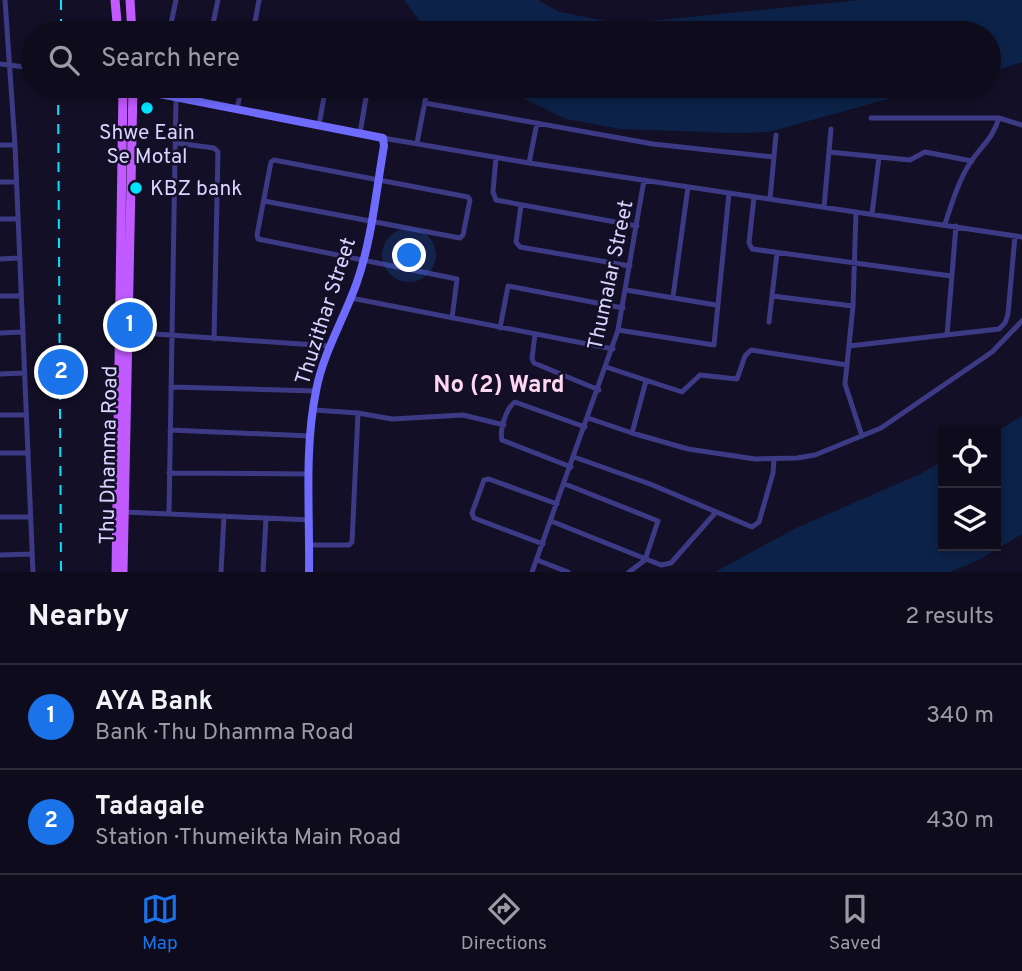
<!DOCTYPE html>
<meta charset="utf-8">
<style>
:root{--surface:#0e0b1c;--page:#1c1929;--text:#f1f3f6;--muted:#9b9ba3;--line:#2e2b3b;--accent:#1a73e8}
body{margin:0;font-family:Overpass,sans-serif;background:var(--page);color:var(--text)}
.controls{position:absolute;right:21px;bottom:21px;display:grid;overflow:hidden;border-radius:0px;box-shadow:0 4px 10px #0003}
.controls button{width:63px;height:63px;display:grid;place-items:center;padding:0;border:0;border-bottom:2px solid var(--line);background:var(--surface);color:var(--text);font:35px sans-serif}
.you{position:absolute;left:410px;top:256px;width:24px;height:24px;margin:-18px;border:5px solid #fff;border-radius:50%;background:#1a73e8;box-shadow:0 0 0 10px #1a73e833}
.badge{display:grid;place-items:center;width:46px;height:46px;border-radius:50%;background:var(--accent);color:#fff;font-size:23px;font-weight:700}
.pin{position:absolute;translate:-50% -50%;border:4px solid #fff;box-shadow:0 2px 7px #0006}
.list{margin:0;padding:0;list-style:none}
h2{display:flex;justify-content:space-between;align-items:center;height:91px;margin:0;padding:0 28px;font-size:30px}
h2 small{font-size:23px;font-weight:400;color:var(--muted)}
.list li{display:grid;grid-template-columns:46px 1fr auto;gap:21px;align-items:center;box-sizing:border-box;height:105px;padding:0 28px;border-top:2px solid var(--line)}
.list b{display:block;font-size:26px;white-space:nowrap}
.list p{margin:0;font-size:23px;white-space:nowrap;color:var(--muted)}
.list em{font-size:23px;font-style:normal;color:var(--muted)}
.icon{flex:none;width:38px;height:38px;fill:none;stroke:currentColor;stroke-width:2;stroke-linecap:round;stroke-linejoin:round}
.map{position:relative;flex:none;width:1022px;height:572px;overflow:hidden}
.search{position:absolute;background:var(--surface);box-shadow:0 4px 10px #0003;left:21px;right:21px;top:21px;height:77px;display:flex;align-items:center;gap:18px;box-sizing:border-box;padding:0 24px;border-radius:38px;color:var(--muted);font-size:26px}
.sheet{height:301px;background:var(--surface)}
nav{display:flex;justify-content:space-around;align-items:center;box-sizing:border-box;height:98px;border-top:2px solid var(--line);background:var(--surface);font-size:19px;color:var(--muted)}
nav a{display:grid;justify-items:center;gap:4px}
nav .on{color:var(--accent)}
.map>svg:first-child{display:block}
.water{fill:#0c2248}
.lines{fill:none;stroke-linecap:round;stroke-linejoin:round}
.minor{stroke:#3d3a85;stroke-width:5}
.secondary{stroke:#6f6bff;stroke-width:8}
.primary{stroke:#c25bff;stroke-width:9}
.rail{stroke:#00e5ff;stroke-width:2;stroke-dasharray:10 9;stroke-linecap:butt}
.poi-dot{fill:#00e5ff;stroke:#130f26;stroke-width:2.5}
.labels{text-anchor:middle;stroke-width:5;stroke-linejoin:round;paint-order:stroke}
.poi-label{font-size:21px;fill:#d9d4ff;stroke:#130f26}
.street-label{font-size:21px;fill:#d9d4ff;stroke:#130f26}
.quarter-label{font-size:24px;font-weight:bold;fill:#ffd6f0;stroke:#130f26}
</style>
<div class="map">
<svg width="1022" height="572" viewBox="0 0 1022 572">
<rect width="100%" height="100%" fill="#130f26"/>
<path class="water" d="M404 0H538L560 12 621 24 859 0H1022V62L989 73V33H428Z
M498 86H935L769 132 734 133 620 129 566 119Z
M1022 416V534L979 560 950 572H715L794 529 920 474 943 461V546H996V432Z"/>
<g class="lines">
<path class="minor" d="M5 0 15 145 33 572
M169 33 176 0
M211 33 218 0
M253 33 259 0
M336 33 337 29 353 33
M0 64 33 68
M196 101 200 86
M425 103 653 144 774 157
M237 109 242 86
M871 118H999L1022 125
M319 125 326 86
M360 133 368 86
M383 138 529 163 1022 237
M176 143 214 148 218 152 214 339
M417 143 428 86
M0 145H15
M829 152 910 160 925 152 972 161
M496 157 493 192 496 200 637 226
M529 163 537 123
M0 182H15
M754 197 749 243 752 249 951 276
M770 199 776 135
M264 201 460 238 463 235 470 200 468 197 274 160 271 162 257 235 258 239 457 279 452 318
M521 205 516 242 520 247 630 266
M824 207 831 129
M856 212 853 306 845 384 862 436
M872 214 879 157
M0 219H17
M945 224C952 203 958 182 970 163 982 145 992 140 999 118
M0 259 19 258
M626 290 716 305
M0 296H20
M772 296 853 306
M673 297 688 187
M351 298 613 349
M769 322 777 253
M500 328 508 286 623 308
M618 330 714 345 729 193
M127 332 330 346
M0 333 22 332
M535 334 532 359 534 363 599 390
M947 335 956 226
M849 346 999 329 1005 323 1008 314 1015 236
M606 367 682 392 700 375 737 379 745 356 751 350 847 365
M0 374 24 373
M171 387 316 391
M314 410 358 413 392 419 463 415 504 425
M0 415H26
M588 418 632 433 688 449 755 459 797 458 815 455 881 428 992 352 1022 321
M170 430 311 436
M632 433 646 381
M0 453H27
M574 457 650 484 752 527 759 522 773 473 774 459
M571 467 502 440C499 430 507 407 515 402L585 427
M169 473 309 474
M565 484 658 521 645 560
M124 512 310 520
M169 513 176 98
M0 517H30
M551 521 661 565 671 563 716 512
M543 544 474 518 472 513 484 480 489 479 557 504
M309 545H349L352 542 358 413
M0 555 32 554
M537 560 568 572
M221 572 224 516
M263 572 266 518
M532 572 618 330 644 180
M629 572 645 560"/>
<path class="secondary" d="M129 88 383 138 384 146C376 191 372 239 357 282 344 319 323 353 316 391 304 450 310 513 309 572"/>
<path class="primary" d="M115 0 118 33
M130 0 132 33
M116 572 123 86
M123 572 133 86"/>
<path class="rail" d="M61 0V33
M58 86 61 572"/>
</g>
<g class="poi-dot">
<circle cx="147" cy="108" r="7"/>
<circle cx="136" cy="188" r="7"/>
</g>
<g class="labels">
<g class="poi-label">
<text x="147" y="139">Shwe Eain<tspan x="147" dy="24">Se Motal</tspan></text>
<text x="150" y="195" text-anchor="start">KBZ bank</text>
</g>
<g class="street-label">
<text transform="translate(610 275) rotate(-78)" y="7">Thumalar Street</text>
<text transform="translate(325 311) rotate(-72)" y="7">Thuzithar Street</text>
<text transform="translate(108 455) rotate(-89)" y="7">Thu Dhamma Road</text>
</g>
<g class="quarter-label">
<text x="499" y="392">No (2) Ward</text>
</g>
</g>
</svg>
<div class="controls">
<button><svg class="icon" aria-label="locate" viewBox="0 0 24 24"><circle cx="12" cy="12" r="6"/><path d="M12 2v4M12 18v4M2 12h4M18 12h4"/></svg></button>
<button><svg class="icon" aria-label="layers" viewBox="0 0 24 24"><path d="M12 4l9 5-9 5-9-5zM3 14l9 5 9-5"/></svg></button>
</div>
<div class="you"></div>
<div class="pin badge" style="left:130px;top:325px">1</div>
<div class="pin badge" style="left:61px;top:372px">2</div>
<div class="search"><svg class="icon" aria-label="search" viewBox="0 0 24 24"><circle cx="10" cy="10" r="6"/><path d="M15 15l6 6"/></svg>Search here</div>
</div>
<section class="sheet">
<h2>Nearby<small>2 results</small></h2>
<ul class="list">
<li><span class="badge">1</span><div><b>AYA Bank</b><p>Bank · Thu Dhamma Road</p></div><em>340 m</em></li>
<li><span class="badge">2</span><div><b>Tadagale</b><p>Station · Thumeikta Main Road</p></div><em>430 m</em></li>
</ul>
</section>
<nav>
<a class="on"><svg class="icon" aria-label="map" viewBox="0 0 24 24"><path d="M3 6l6-2 6 2 6-2v14l-6 2-6-2-6 2zM9 4v14M15 6v14"/></svg>Map</a>
<a><svg class="icon" aria-label="directions" viewBox="0 0 24 24"><path d="M12 3l9 9-9 9-9-9zM9 14v-3h6M13 9l2 2-2 2"/></svg>Directions</a>
<a><svg class="icon" aria-label="saved" viewBox="0 0 24 24"><path d="M7 4h10v16l-5-4-5 4z"/></svg>Saved</a>
</nav>
